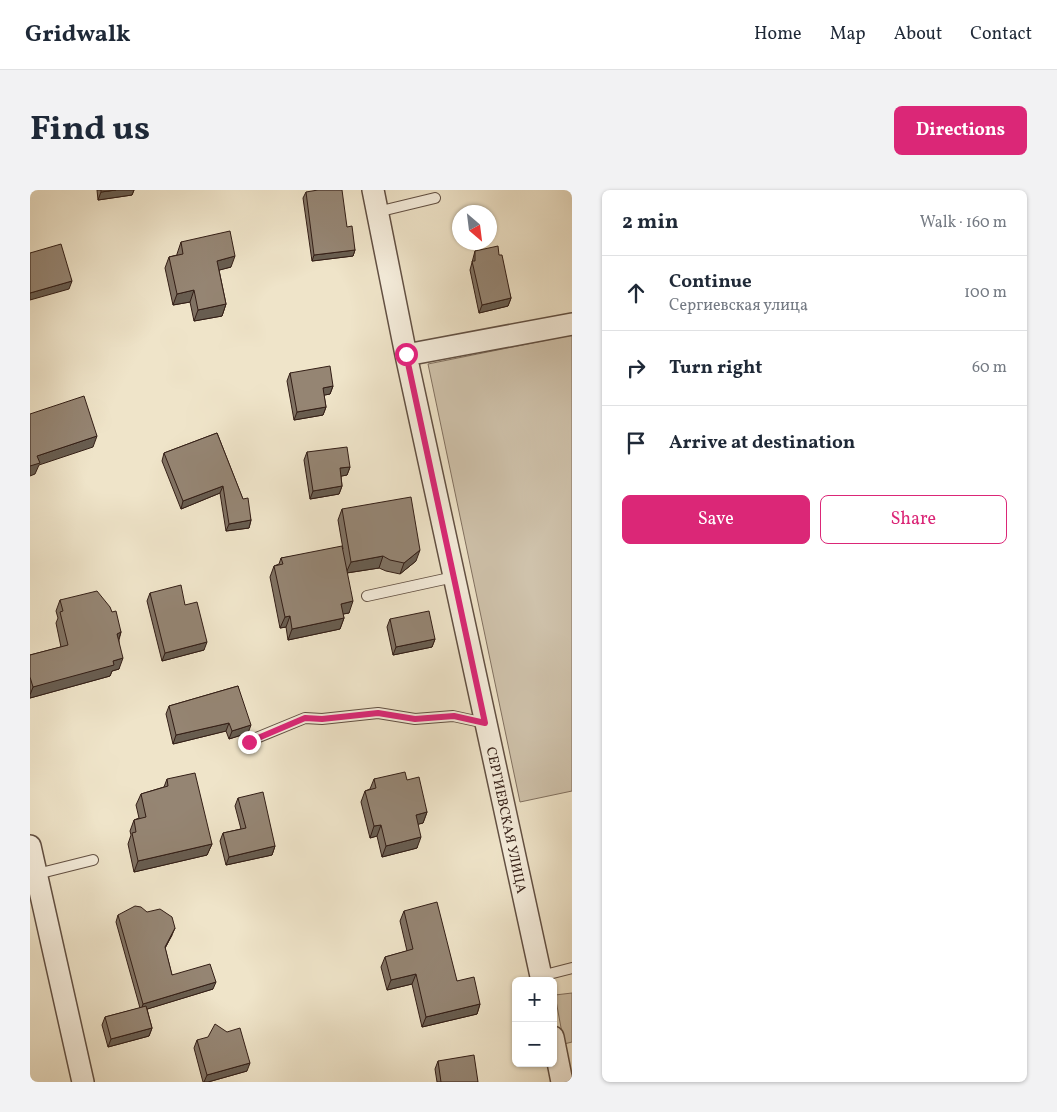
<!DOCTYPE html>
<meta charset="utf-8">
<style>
:root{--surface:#fff;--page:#f2f2f3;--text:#1f2937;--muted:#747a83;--line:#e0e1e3;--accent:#db2777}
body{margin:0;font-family:Vollkorn,serif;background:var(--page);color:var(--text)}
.controls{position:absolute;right:15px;bottom:15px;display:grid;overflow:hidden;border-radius:8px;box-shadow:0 1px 4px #0004}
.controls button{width:45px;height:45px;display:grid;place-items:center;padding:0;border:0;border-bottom:1px solid var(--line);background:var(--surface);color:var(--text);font:25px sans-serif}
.compass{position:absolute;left:422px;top:15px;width:45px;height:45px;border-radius:50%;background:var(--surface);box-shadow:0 1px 4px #0004;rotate:152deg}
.stop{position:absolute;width:15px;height:15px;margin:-11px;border:4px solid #db2777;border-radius:50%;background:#fff}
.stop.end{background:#db2777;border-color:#fff;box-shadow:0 1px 5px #0008}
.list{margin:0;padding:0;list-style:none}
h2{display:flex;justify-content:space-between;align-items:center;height:65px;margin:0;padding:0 20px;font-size:21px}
h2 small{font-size:16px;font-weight:400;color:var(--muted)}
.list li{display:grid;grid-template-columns:32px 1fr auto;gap:15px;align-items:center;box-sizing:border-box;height:75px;padding:0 20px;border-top:1px solid var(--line)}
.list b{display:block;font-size:19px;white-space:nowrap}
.list p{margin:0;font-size:16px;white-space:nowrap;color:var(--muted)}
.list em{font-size:16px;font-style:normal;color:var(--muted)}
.actions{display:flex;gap:10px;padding:15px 20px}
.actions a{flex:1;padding:11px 0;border:1px solid var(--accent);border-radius:8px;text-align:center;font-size:18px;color:var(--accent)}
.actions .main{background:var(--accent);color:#fff}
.icon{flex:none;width:28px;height:28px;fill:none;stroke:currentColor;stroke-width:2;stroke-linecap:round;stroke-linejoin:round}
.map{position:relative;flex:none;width:542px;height:892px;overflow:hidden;border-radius:8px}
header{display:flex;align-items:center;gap:30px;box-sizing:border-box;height:70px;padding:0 25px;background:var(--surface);border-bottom:1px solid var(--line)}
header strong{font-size:24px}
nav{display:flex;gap:28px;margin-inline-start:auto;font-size:18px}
.intro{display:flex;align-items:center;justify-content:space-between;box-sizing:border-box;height:120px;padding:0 30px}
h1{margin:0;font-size:35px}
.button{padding:12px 22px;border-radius:8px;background:var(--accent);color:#fff;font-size:18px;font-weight:700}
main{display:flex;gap:30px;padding:0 30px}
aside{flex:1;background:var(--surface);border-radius:8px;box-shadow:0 1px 4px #0004}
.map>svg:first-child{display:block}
.green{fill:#cfc2ab;stroke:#817060}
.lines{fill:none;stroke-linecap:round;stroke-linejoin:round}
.service-casing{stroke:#625043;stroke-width:12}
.minor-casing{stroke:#625043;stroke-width:24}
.service{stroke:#f5eddc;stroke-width:10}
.minor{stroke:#f5eddc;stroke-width:21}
.wall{fill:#807263;stroke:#331e16}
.shaded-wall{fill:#685d50;stroke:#331e16}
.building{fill:#958573;stroke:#331e16}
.route{stroke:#db2777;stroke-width:6}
.labels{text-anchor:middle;stroke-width:4;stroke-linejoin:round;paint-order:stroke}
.street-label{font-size:14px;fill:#331e16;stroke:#f5eddc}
</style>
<header>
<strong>Gridwalk</strong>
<nav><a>Home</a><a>Map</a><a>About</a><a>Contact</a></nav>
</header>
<div class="intro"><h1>Find us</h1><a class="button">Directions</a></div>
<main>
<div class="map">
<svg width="542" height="892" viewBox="0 0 542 892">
<rect width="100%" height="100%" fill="#efe4c9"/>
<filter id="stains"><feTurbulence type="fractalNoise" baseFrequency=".004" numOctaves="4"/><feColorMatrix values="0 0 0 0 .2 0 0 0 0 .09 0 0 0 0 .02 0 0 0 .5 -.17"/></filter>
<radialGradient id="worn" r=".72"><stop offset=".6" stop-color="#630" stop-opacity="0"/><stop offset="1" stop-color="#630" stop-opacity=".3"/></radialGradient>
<path class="green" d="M542 145V601L490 612 398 174Z
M542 803V852L534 854 525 805Z"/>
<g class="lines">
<g class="service-casing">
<path id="service" d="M347 22 405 8
M337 406 424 387
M219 551 275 528 292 529 348 523 385 529 423 526 455 533
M7 684 63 670
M511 786 542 778"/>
</g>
<g class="minor-casing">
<path id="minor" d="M343 0 376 165 512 791
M376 165 542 134
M0 656 53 892
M523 847 532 892"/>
</g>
<use href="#service" class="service"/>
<use href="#minor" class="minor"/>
</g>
<path class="wall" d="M67 0H104L102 5 68 10Z
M276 2 317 37 325 60 323 66 282 71 273 8Z
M151 52 201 77 189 80 196 114 192 126 164 131 160 112 143 115 135 78 139 67 147 65V64Z
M445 61 469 65 481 108 478 116 449 123 440 80Z
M260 183 303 196 300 204 294 205 296 217 293 225 264 230 257 191Z
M187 243 221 330 219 338 196 341 190 303 151 319 132 271 134 263Z
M277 262 320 277 317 285 311 286 312 296 309 304 280 309 274 270Z
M312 319 386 371 370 384 356 381 349 378 317 383 319 423 313 424 314 428 310 439 258 450 256 437 250 438 240 387 244 376 249 374 251 368 313 359 308 330Z
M120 403 155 415 174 460 132 471 117 411Z
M30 410 82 422 91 442 89 450V479L82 481 80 486 0 508V465L31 457 26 433 28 428 26 421Z
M360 429 405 449 402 457 363 465 357 437Z
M208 496 218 543 199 549 196 541 143 554 136 524 139 516Z
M137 589 182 654 177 665 104 682 98 654 101 645 100 641 104 630 109 628 106 615 111 604 134 597Z
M344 589 377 590 397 622 393 633 388 634 387 658 352 667 347 646 340 648 331 612 335 601 340 599Z
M208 608 245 656 242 665 196 675 190 651 193 643 211 639 205 616Z
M374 721 427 791 450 814 447 824 392 837 382 794 357 800 351 777 355 767 377 761 370 731Z
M88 725 142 745 135 758 142 785 183 799 117 819 122 838 119 846 78 857 72 835 75 827 110 818 86 732Z
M167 850 217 881 178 892H173L164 858Z
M408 871 448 892H407L405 879Z"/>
<path class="shaded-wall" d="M86 0H104L102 5 68 10 71 2Z
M325 60 323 66 282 71 284 65Z
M205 66 201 77 182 82 187 71Z
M42 91 39 99 0 110V103Z
M164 100 160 112 143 115 147 104Z
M481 108 478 116 449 123 452 115Z
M196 114 192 126 164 131 168 120Z
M303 196 300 204 290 206 293 198Z
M296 217 293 225 264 230 267 222Z
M67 246 63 257 9 275 5 284 0 286V276L7 266Z
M320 277 317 285 307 287 310 278Z
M193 296 190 303 151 319 153 311Z
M312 296 309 304 280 309 283 301Z
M221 330 219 338 196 341 199 334Z
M390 360 386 371 370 384 374 373Z
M353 366 349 378 316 383 321 372Z
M323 411 319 423 307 425 311 414Z
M260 426 256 437 250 438 255 427Z
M314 428 310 439 258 450 262 439Z
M91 442 87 454V444Z
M405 449 402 457 363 465 366 457Z
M177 452 174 460 132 471 135 463Z
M93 468 89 479 82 481 80 486 0 508V505L3 497 83 471Z
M199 533 196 541 143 554 146 545Z
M221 535 218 543 199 549 202 541Z
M397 622 393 633 382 636 386 625Z
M351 635 347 646 340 648 344 636Z
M391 647 387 658 352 667 356 656Z
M182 654 177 665 104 682 108 671Z
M245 656 242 665 196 675 199 667Z
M145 738 142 745 132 764 135 757Z
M386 784 382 794 357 800 361 790Z
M186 792 183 799 111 821 113 814Z
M450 814 447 824 392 837 396 827Z
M122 838 119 846 78 857 81 849Z
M220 873 217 881 178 892H174L177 885Z"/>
<path class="building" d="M71 0H86L71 2Z
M288 0H312L317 37 322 36 325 60 284 65 276 2Z
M200 41 205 66 187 71 196 114 168 120 164 100 147 104 139 67 153 64 151 52Z
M31 54 42 91 0 103V63Z
M468 56 469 65H472L481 108 452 115 442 71H445V61Z
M300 176 303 196 293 198 296 217 267 222 260 183Z
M54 206 67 246 7 266 10 273 0 276V224Z
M187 243 213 309 218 308 221 330 199 334 193 296 153 311 134 263Z
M317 257 320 277 310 278 312 296 283 301 277 262Z
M381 307 390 360 374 373 360 370 353 366 321 372 312 319Z
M312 356 323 411 311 414 314 428 262 439 260 426 255 427 244 376 253 374 251 368Z
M151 395 155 415 167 412 177 452 135 463 120 403Z
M67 401 80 417 82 422 86 421 91 442 87 444 93 468 83 471 84 475 3 497 0 487V465L38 455 30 422 33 421 30 410Z
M399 421 405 449 366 457 360 429Z
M208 496 221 535 202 541 199 533 146 545 139 516Z
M375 582 377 590 389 587 397 622 386 625 391 647 356 656 351 635 344 636 335 601 346 598 344 589Z
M165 583 182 654 108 671 102 643 106 642 104 630 116 627 111 604 138 596 137 589Z
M233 602 245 656 199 667 193 643 216 638 208 608Z
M407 712 427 791 444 787 450 814 396 827 386 784 361 790 355 767 383 759 374 721Z
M105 716 111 717 117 722 130 719 142 727 145 738 135 757 142 785 180 774 186 792 113 814 88 725Z
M116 816 122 838 81 849 75 827Z
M185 834 197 842 210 838 220 873 177 885 167 850 178 847Z
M444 865 448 892H411L408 871Z"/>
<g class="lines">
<path class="route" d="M219 552 275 528 292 529 348 523 385 529 424 526 455 533 376 164"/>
</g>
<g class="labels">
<g class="street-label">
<text transform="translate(477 630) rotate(78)" y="5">СЕРГИЕВСКАЯ УЛИЦА</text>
</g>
</g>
<rect width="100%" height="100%" filter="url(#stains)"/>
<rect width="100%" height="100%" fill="url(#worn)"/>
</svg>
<div class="controls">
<button>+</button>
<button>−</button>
</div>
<svg class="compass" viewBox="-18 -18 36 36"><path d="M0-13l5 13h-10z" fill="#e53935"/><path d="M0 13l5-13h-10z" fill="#747a83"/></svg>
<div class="stop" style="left:376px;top:164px"></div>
<div class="stop end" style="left:219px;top:552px"></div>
</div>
<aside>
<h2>2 min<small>Walk · 160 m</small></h2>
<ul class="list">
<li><svg class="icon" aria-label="ahead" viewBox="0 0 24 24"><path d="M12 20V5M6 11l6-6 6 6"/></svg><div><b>Continue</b><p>Сергиевская улица</p></div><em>100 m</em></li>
<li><svg class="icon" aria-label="right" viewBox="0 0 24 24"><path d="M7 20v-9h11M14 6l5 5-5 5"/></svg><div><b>Turn right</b></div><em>60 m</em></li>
<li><svg class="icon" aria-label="arrive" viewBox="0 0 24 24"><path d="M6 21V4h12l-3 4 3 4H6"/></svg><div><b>Arrive at destination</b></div></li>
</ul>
<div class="actions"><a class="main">Save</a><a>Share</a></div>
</aside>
</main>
